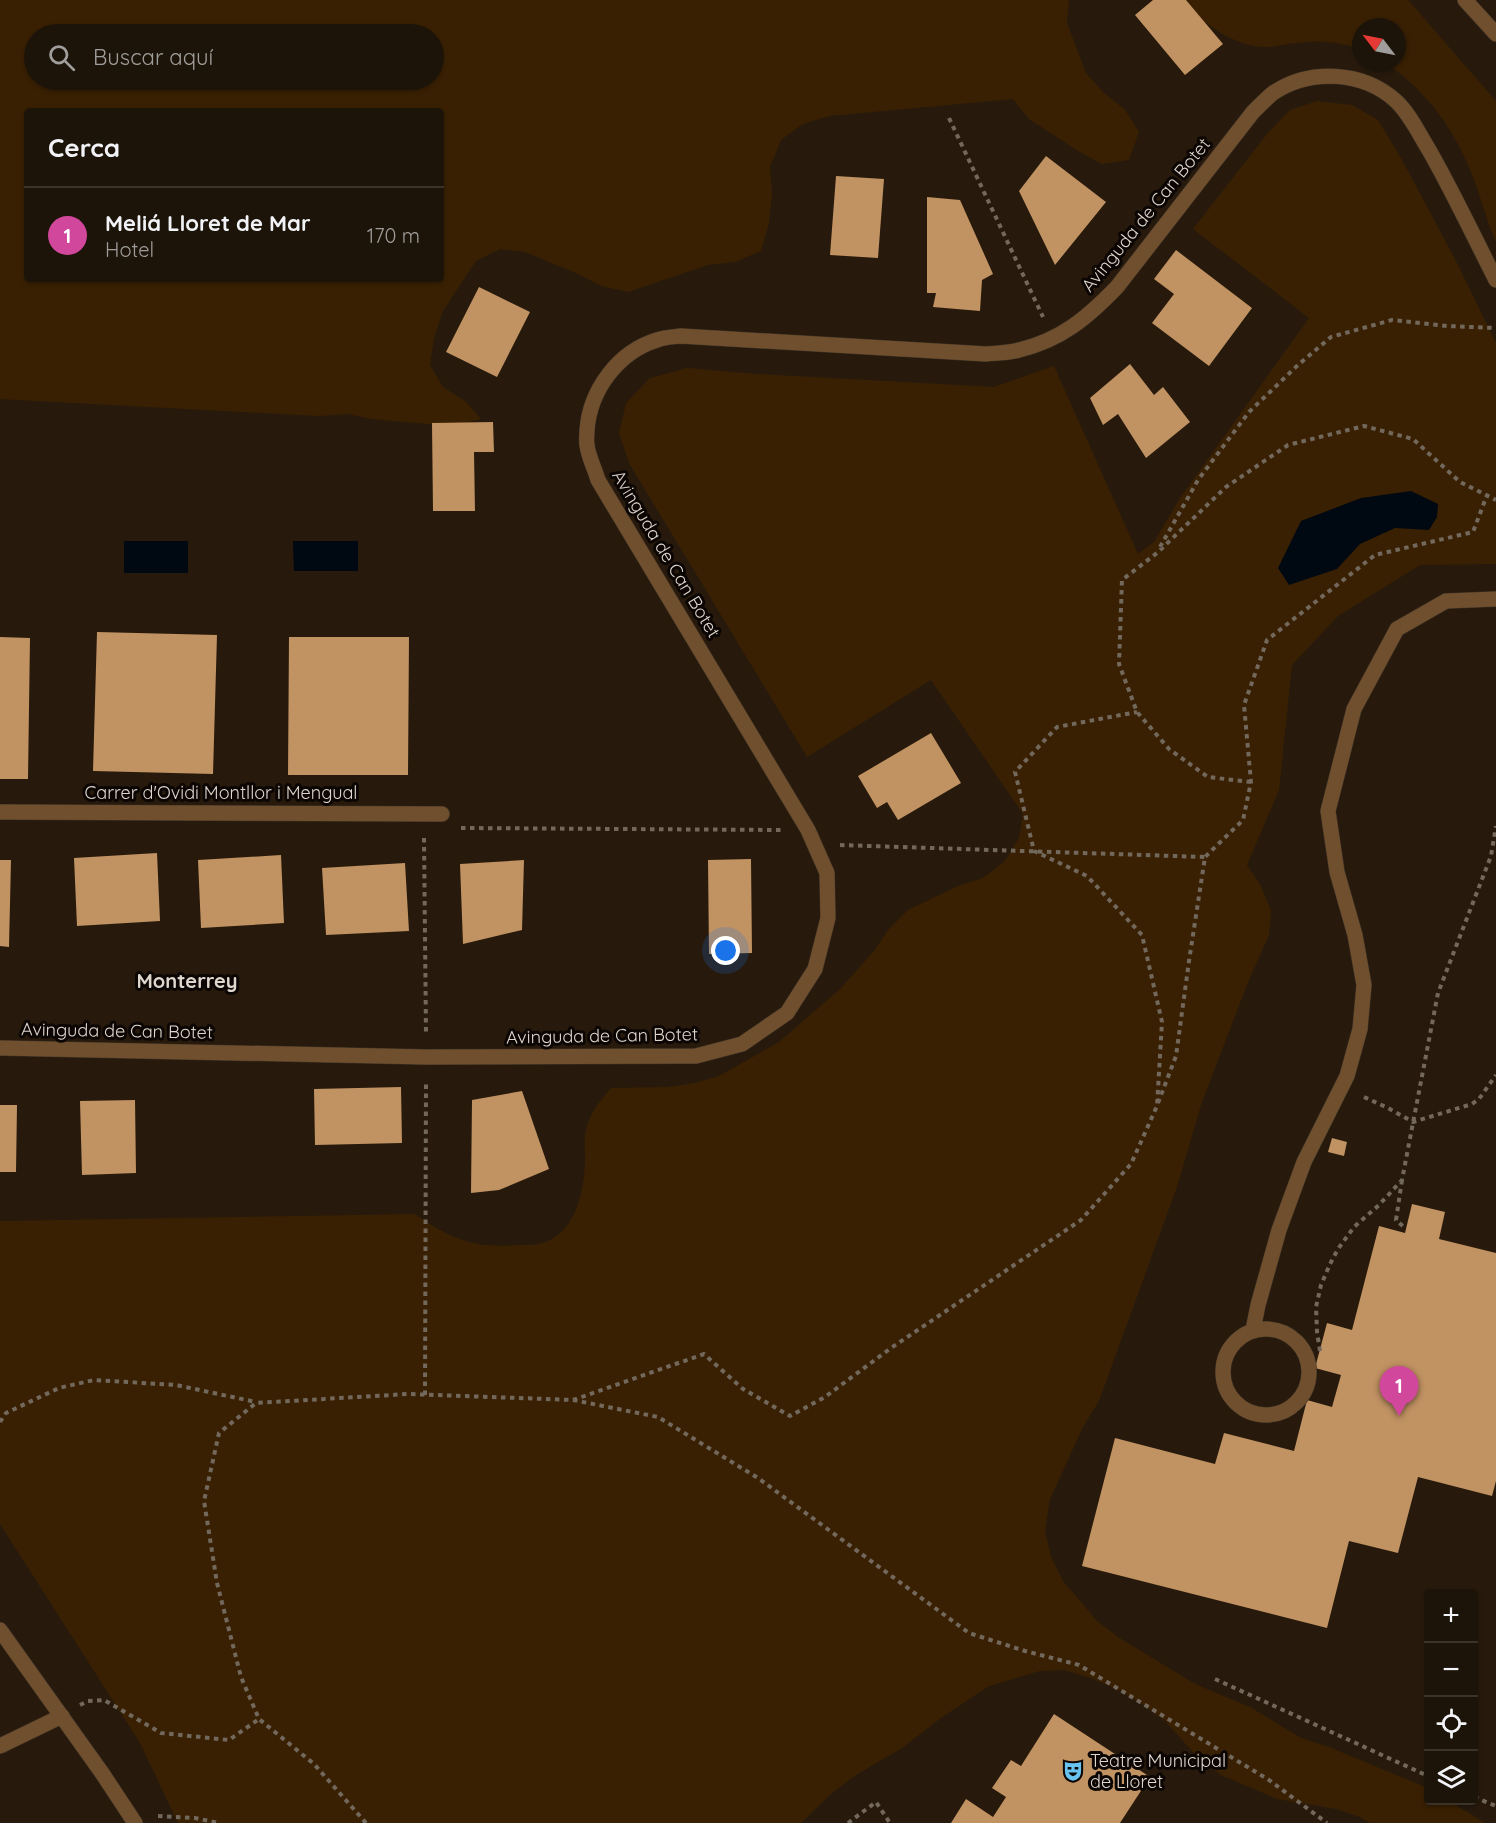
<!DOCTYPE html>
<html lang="es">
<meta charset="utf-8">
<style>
:root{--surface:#1d1409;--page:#2a2117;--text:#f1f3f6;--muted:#a09e9c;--line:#3b332a;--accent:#8c9099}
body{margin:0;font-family:Quicksand,sans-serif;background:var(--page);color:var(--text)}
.controls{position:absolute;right:18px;bottom:18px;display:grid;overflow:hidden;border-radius:6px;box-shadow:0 2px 4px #0004}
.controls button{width:54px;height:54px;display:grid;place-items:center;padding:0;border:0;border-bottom:2px solid var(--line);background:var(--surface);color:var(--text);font:30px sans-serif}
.compass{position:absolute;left:1352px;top:18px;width:54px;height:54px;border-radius:50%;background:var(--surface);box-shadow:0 2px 4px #0004;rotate:302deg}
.you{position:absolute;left:726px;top:951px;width:21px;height:21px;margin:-15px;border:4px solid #fff;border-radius:50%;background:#1a73e8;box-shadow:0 0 0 9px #1a73e833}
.badge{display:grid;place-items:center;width:39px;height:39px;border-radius:50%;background:var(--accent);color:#fff;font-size:20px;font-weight:700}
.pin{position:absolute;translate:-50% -50px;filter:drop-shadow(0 2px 3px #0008)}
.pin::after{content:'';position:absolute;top:32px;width:21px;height:18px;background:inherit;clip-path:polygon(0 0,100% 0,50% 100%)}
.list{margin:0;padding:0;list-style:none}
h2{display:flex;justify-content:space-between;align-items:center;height:78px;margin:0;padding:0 24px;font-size:26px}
h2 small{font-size:20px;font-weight:400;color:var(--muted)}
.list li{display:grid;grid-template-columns:39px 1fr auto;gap:18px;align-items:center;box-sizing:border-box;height:96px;padding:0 24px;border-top:2px solid var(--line)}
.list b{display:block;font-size:22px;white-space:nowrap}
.list p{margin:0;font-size:20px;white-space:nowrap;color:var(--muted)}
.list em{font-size:20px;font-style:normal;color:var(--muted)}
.icon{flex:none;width:33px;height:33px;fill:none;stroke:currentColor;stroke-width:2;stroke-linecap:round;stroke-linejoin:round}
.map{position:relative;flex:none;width:1496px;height:1823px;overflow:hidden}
.search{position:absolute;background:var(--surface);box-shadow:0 2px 4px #0004;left:24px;top:24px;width:420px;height:66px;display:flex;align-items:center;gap:15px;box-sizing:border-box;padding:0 21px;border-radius:33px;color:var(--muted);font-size:22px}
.panel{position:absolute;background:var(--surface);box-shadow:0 2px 4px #0004;left:24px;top:108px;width:420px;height:174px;border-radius:6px}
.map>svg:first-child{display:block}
.green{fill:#392003;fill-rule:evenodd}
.water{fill:#000811}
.building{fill:#c19262}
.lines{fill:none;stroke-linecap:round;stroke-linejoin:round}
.service-casing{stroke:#413427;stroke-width:16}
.minor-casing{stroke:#413427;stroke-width:16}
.path{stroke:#73685c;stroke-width:4;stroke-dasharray:4.5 4.5;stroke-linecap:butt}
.service{stroke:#6f4f2d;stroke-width:15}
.minor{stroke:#6f4f2d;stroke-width:15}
.labels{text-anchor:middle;stroke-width:6;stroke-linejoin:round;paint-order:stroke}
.street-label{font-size:18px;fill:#dfd6cd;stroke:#0b0603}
.poi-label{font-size:18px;fill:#dfd6cd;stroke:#0b0603;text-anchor:start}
.neighbourhood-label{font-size:20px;font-weight:bold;fill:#dfd6cd;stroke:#0b0603}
</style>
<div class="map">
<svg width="1496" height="1823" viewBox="0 0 1496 1823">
<rect width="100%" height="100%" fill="#271a0c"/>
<path class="green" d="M0 0H1069L1067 23 1086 73 1103 92 1125 110 1139 132 1129 160 1102 164 1078 151 1029 119 1013 99 829 116 803 124 781 140 770 167 772 194 769 223 761 251 735 262 708 265 628 292 601 286 578 274 525 252 500 249 476 261 443 311 434 338 430 365 443 387 465 401 481 419 452 426 372 419 347 414 319 416 0 399ZM34 34H434V80H34ZM27 111H441V279H27Z
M1182 0H1408L1496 101V242C1487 222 1482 201 1474 180 1457 133 1427 90 1385 63H1397V27H1361V50C1337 40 1313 40 1288 44 1280 45 1272 47 1265 47 1232 46 1203 23 1182 0Z
M1317 101 1352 105 1378 120 1401 158 1456 261 1496 343V564L1420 565 1338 616 1292 665 1279 790 1247 865 1261 886 1271 911 1269 935 1248 982 1201 1105 1178 1184 1099 1401 1083 1427 1050 1499 1045 1531 1051 1557 1063 1581 1097 1621 1118 1637 1195 1684 1250 1707 1301 1738 1329 1747 1423 1786 1428 1789V1800L1449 1801 1485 1823H1370L1360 1817 1336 1809 1277 1799 1221 1775 1201 1761 1164 1720 1143 1705 1121 1691 1091 1678 1064 1670 1040 1671 989 1686 941 1718 902 1748 856 1775 832 1793 801 1823H178L140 1743 0 1524V1221L415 1214C449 1238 474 1249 517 1245 524 1245 532 1245 539 1244 575 1236 584 1193 585 1162 586 1152 583 1140 586 1130 590 1112 599 1102 611 1088L667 1087 695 1083 719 1076 779 1042 840 989 874 951 888 930 908 910 958 886 983 878 1005 861 1019 838 1023 814 931 680 807 757 630 465 619 434 626 403 650 378 687 368 758 374 994 387 1054 366 1138 554 1154 542 1180 498 1309 318 1193 229 1267 134 1290 110Z"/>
<path class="water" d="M1411 491 1438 504 1437 517 1429 530 1395 528 1360 544 1337 569 1289 585 1278 568 1301 521 1361 498Z
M124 541H188V573H124Z
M293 541H358V571H294Z"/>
<path class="building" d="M1153 0H1186L1223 44 1185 75 1135 15Z
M1046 156 1106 202 1055 265 1019 191Z
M836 176 884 179 878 258 830 255Z
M927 197 960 200 993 274 982 280 980 311 933 307 936 293H927Z
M1176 250 1252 308 1209 366 1152 323 1174 294 1154 279Z
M479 287 530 312 497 377 446 352Z
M1130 364 1154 395 1163 387 1190 422 1146 458 1118 414 1103 425 1090 398Z
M493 422 494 452H474L475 511H433L432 423Z
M97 632 217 635 213 774 93 771Z
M0 637 30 638 28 779H0Z
M289 637H409L408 775H288Z
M931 733 961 783 898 820 887 802 877 808 858 776Z
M157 853 160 921 77 926 74 858Z
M281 855 284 923 201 928 198 860Z
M751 859 752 953 709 954 708 860Z
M0 860H11L9 947 0 946Z
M524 860 522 930 463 944 460 864Z
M405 863 409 931 326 935 322 868Z
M401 1087 402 1143 315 1145 314 1089Z
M522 1091 549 1169 499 1190 471 1193 472 1100Z
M135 1100 136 1173 82 1175 80 1101Z
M0 1105H17L16 1172H0Z
M1332 1138 1347 1142 1344 1156 1328 1152Z
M1412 1204 1445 1212 1439 1239 1496 1253V1481L1492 1496 1418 1477 1398 1553 1349 1541 1327 1628 1082 1566 1115 1438 1215 1464 1224 1433 1294 1451 1307 1400 1332 1407 1341 1375 1315 1368 1327 1323 1352 1330 1379 1226 1405 1233Z
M1054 1714 1150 1777 1120 1823H951L966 1799 993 1817 1006 1797 992 1788 1011 1760 1021 1766Z"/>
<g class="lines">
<g class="service-casing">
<path id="service" d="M1223 1372a43 43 0 1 1 86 0a43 43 0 1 1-86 0Z
M1253 1330 1258 1305 1279 1230 1304 1162 1347 1076 1360 1029 1364 985 1355 935 1337 872 1328 811 1354 709 1397 629 1446 601 1496 599"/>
</g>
<g class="minor-casing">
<path id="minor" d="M1465 0 1496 34
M0 812 442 814
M0 1048 426 1057 696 1056 742 1044 787 1013 815 969 828 918 827 873 808 830 598 480C595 469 588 456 587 445 586 440 587 435 587 430 590 390 618 352 657 340 665 337 673 337 681 336L986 354C997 353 1009 353 1019 350 1061 340 1087 318 1117 287L1253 112C1259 106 1266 99 1273 93 1310 68 1363 71 1396 101 1410 114 1419 134 1429 150 1453 192 1474 237 1496 280
M0 1630 102 1773 135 1823
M0 1746 62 1716"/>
</g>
<path class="path" d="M949 118 1043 317
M1160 547 1198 480 1249 412 1298 365 1331 337 1392 320 1447 326 1496 328
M1251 782 1208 777 1169 749 1137 712 1119 664 1122 580 1157 553 1226 487 1288 445 1364 426 1413 439 1460 482 1496 500
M461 828 781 830
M424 838 426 1034
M840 845 1205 857
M1364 1097 1388 1108 1413 1122 1472 1104 1479 1099 1496 1075
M1158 1103 1176 1056 1189 961 1205 857 1243 820 1251 782 1244 705 1267 640 1375 555 1473 532 1487 495
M1402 1180 1396 1220 1406 1229
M1320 1351 1317 1332 1316 1307 1321 1285 1330 1264 1338 1249 1354 1227 1379 1205 1402 1180 1438 993 1491 856 1496 826
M425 1395 426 1081
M573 1400 658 1417 758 1478 969 1633 1025 1651 1079 1665 1269 1780 1327 1823
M0 1422 6 1413 59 1388 94 1380 176 1385 256 1402
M1215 1679 1428 1776
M80 1705 88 1701 104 1700 161 1733 229 1740 259 1719
M1474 1797 1496 1806
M158 1816 195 1818 219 1823
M366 1823 314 1764 259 1719 241 1677 217 1583 204 1501 219 1433 256 1403 408 1394 573 1400 704 1354 743 1389 790 1416 825 1397 891 1348 1081 1220 1131 1164 1157 1106 1162 1022 1142 935 1087 876 1034 851 1015 772 1057 727 1137 712
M848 1823 876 1802 890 1823"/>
<use href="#service" class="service"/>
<use href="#minor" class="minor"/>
</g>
<defs>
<g id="theatre-bare" transform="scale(1.62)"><path d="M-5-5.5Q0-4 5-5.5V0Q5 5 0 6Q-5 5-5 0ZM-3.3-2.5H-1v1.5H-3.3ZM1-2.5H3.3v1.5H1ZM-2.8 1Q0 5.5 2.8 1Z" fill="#69c3f1" stroke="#0b0603" stroke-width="2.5" paint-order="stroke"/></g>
</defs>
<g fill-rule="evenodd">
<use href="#theatre-bare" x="1073" y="1771"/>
</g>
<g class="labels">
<g class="street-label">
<text transform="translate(1146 215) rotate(-51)" y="6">Avinguda de Can Botet</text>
<text transform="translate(666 554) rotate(59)" y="6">Avinguda de Can Botet</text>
<text x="221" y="799">Carrer d'Ovidi Montllor i Mengual</text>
<text transform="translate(117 1031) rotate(1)" y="6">Avinguda de Can Botet</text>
<text transform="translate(602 1036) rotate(-1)" y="6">Avinguda de Can Botet</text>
</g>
<g class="poi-label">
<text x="1090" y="1767">Teatre Municipal<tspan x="1090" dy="21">de Lloret</tspan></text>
</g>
<g class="neighbourhood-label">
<text x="187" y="988">Monterrey</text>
</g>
</g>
</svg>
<div class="controls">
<button>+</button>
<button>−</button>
<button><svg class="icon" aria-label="locate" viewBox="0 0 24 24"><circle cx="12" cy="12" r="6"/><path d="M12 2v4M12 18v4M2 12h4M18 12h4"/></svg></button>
<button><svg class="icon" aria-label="layers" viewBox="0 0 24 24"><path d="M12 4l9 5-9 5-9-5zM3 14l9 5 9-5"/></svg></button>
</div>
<svg class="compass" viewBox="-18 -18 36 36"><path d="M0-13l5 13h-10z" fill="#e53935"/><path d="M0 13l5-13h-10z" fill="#a09e9c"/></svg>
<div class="you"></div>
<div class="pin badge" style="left:1399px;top:1416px;background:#d1479c">1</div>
<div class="search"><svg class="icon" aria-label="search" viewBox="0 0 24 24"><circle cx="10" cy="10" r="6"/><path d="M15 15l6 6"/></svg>Buscar aquí</div>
<section class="panel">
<h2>Cerca<small></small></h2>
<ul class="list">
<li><span class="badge" style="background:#d1479c">1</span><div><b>Meliá Lloret de Mar</b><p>Hotel</p></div><em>170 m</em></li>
</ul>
</section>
</div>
